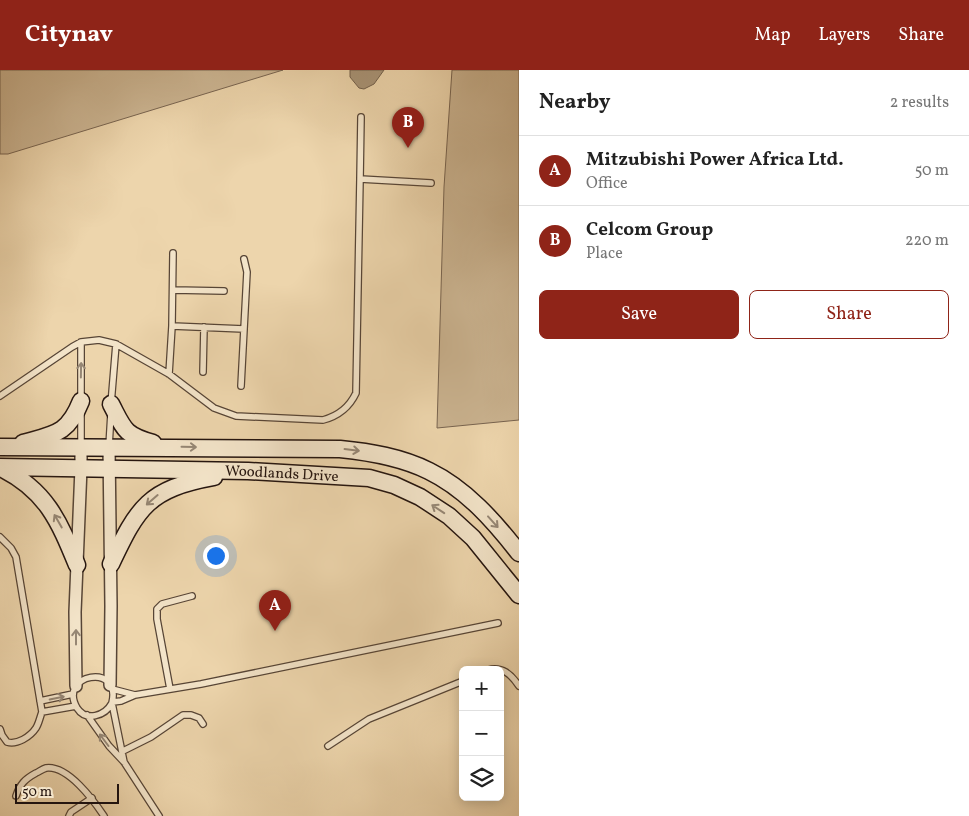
<!DOCTYPE html>
<meta charset="utf-8">
<style>
:root{--surface:#fff;--page:#f6f6f6;--text:#222;--muted:#767676;--line:#e0e0e0;--accent:#8f2418}
body{margin:0;font-family:Vollkorn,serif;background:var(--page);color:var(--text)}
.controls{position:absolute;right:15px;bottom:15px;display:grid;overflow:hidden;border-radius:8px;box-shadow:0 2px 12px #0003}
.controls button{width:45px;height:45px;display:grid;place-items:center;padding:0;border:0;border-bottom:1px solid var(--line);background:var(--surface);color:var(--text);font:25px sans-serif}
.scale{position:absolute;left:15px;bottom:12px;width:104px;box-sizing:border-box;padding-left:5px;border:2px solid #25150f;border-top:0;font-size:14px;line-height:18px;white-space:nowrap;color:#25150f;-webkit-text-stroke:4px #f3e4c9;paint-order:stroke}
.you{position:absolute;left:215px;top:485px;width:18px;height:18px;margin:-12px;border:4px solid #fff;border-radius:50%;background:#1a73e8;box-shadow:0 0 0 8px #1a73e833}
.badge{display:grid;place-items:center;width:32px;height:32px;border-radius:50%;background:var(--accent);color:#fff;font-size:16px;font-weight:700}
.pin{position:absolute;translate:-50% -41px;filter:drop-shadow(0 1px 2px #0008)}
.pin::after{content:'';position:absolute;top:26px;width:18px;height:15px;background:inherit;clip-path:polygon(0 0,100% 0,50% 100%)}
.list{margin:0;padding:0;list-style:none}
h2{display:flex;justify-content:space-between;align-items:center;height:65px;margin:0;padding:0 20px;font-size:21px}
h2 small{font-size:16px;font-weight:400;color:var(--muted)}
.list li{display:grid;grid-template-columns:32px 1fr auto;gap:15px;align-items:center;box-sizing:border-box;height:70px;padding:0 20px;border-top:1px solid var(--line)}
.list b{display:block;font-size:19px;white-space:nowrap}
.list p{margin:0;font-size:16px;white-space:nowrap;color:var(--muted)}
.list em{font-size:16px;font-style:normal;color:var(--muted)}
.actions{display:flex;gap:10px;padding:15px 20px}
.actions a{flex:1;padding:11px 0;border:1px solid var(--accent);border-radius:8px;text-align:center;font-size:18px;color:var(--accent)}
.actions .main{background:var(--accent);color:#fff}
.icon{flex:none;width:28px;height:28px;fill:none;stroke:currentColor;stroke-width:2;stroke-linecap:round;stroke-linejoin:round}
.map{position:relative;flex:none;width:519px;height:746px;overflow:hidden}
header{display:flex;align-items:center;gap:30px;box-sizing:border-box;height:70px;padding:0 25px;background:var(--accent);color:#fff}
header strong{font-size:24px}
nav{display:flex;gap:28px;margin-inline-start:auto;font-size:18px}
main{display:flex}
aside{flex:1;background:var(--surface)}
.map>svg:first-child{display:block}
.green{fill:#cbb491;stroke:#786450}
.water{fill:#a99477;stroke:#74614d}
.lines{fill:none;stroke-linecap:round;stroke-linejoin:round}
.service-casing{stroke:#574536;stroke-width:8}
.minor-casing{stroke:#574536;stroke-width:14}
.secondary-casing{stroke:#25150f;stroke-width:19}
.service{stroke:#f3e4c9;stroke-width:5.5}
.minor{stroke:#f3e4c9;stroke-width:11}
.secondary{stroke:#f3e4c9;stroke-width:16}
.oneway{stroke:#968775}
.labels{text-anchor:middle;stroke-width:5;stroke-linejoin:round;paint-order:stroke}
.street-label{font-size:15px;fill:#25150f;stroke:#f3e4c9}
</style>
<header>
<strong>Citynav</strong>
<nav><a>Map</a><a>Layers</a><a>Share</a></nav>
</header>
<main>
<div class="map">
<svg width="519" height="746" viewBox="0 0 519 746">
<rect width="100%" height="100%" fill="#edd5ac"/>
<filter id="stains"><feTurbulence type="fractalNoise" baseFrequency=".004" numOctaves="4"/><feColorMatrix values="0 0 0 0 .2 0 0 0 0 .09 0 0 0 0 .02 0 0 0 .5 -.17"/></filter>
<radialGradient id="worn" r=".72"><stop offset=".6" stop-color="#630" stop-opacity="0"/><stop offset="1" stop-color="#630" stop-opacity=".3"/></radialGradient>
<path class="green" d="M0 0H283L8 84H0Z
M452 0H519V350L437 358 444 117Z"/>
<path class="water" d="M350 0H384L374 14 364 19 359 18 350 7Z"/>
<g class="lines">
<g class="service-casing">
<path id="service" d="M360 109 361 47
M173 220 224 221
M172 256 173 183
M203 302 204 257
M169 304 172 256 244 259 247 202 244 189
M241 316 244 259
M0 326 72 277 81 272 99 270 116 274 169 304 214 338 236 346 323 350C338 346 349 338 356 323L360 109 431 113
M81 330V272
M111 334 116 274
M81 375V342
M109 376 111 343
M0 467 11 478 16 487 42 642C40 647 39 653 36 658 30 667 17 675 7 672L2 665 0 659
M488 600C502 596 511 604 519 616
M112 619 135 625
M170 619 157 549V539L162 534 192 526
M40 631 73 624
M113 632 121 631 135 625 201 614 498 553
M112 633C105 646 86 652 77 638 57 604 122 592 112 633L124 692
M42 642 76 636
M87 645 109 676 124 692 159 746
M328 676 369 649 463 611
M123 681 151 667 183 645H191L199 648 203 654
M16 726C20 714 25 709 36 703 39 702 42 699 46 698 68 695 94 731 104 746
M69 746 71 742 92 728"/>
</g>
<g class="minor-casing">
<path id="minor" d="M109 378 111 536 110 615
M76 616 75 542 81 398V378"/>
</g>
<g class="secondary-casing">
<g id="secondary">
<path d="M111 334C124 359 124 365 153 373"/>
<path d="M23 373C55 364 68 364 81 331"/>
<path d="M0 377 340 379C370 382 401 387 429 401 466 419 494 451 519 483"/>
<path id="s1" d="M0 397 248 401 369 408 394 415 420 427 449 446 473 468 519 525"/>
<path d="M1 398C46 420 59 451 77 495"/>
<path d="M111 494C138 437 148 419 214 407"/>
</g>
</g>
<use href="#service" class="service"/>
<use href="#minor" class="minor"/>
<use href="#secondary" class="secondary"/>
</g>
<defs><path id="oneway-shaft" d="M-6 0H5M1.5-3L5.5 0L1.5 3" fill="none" stroke-width="1.6" stroke-linecap="round" stroke-linejoin="round" transform="scale(1.25)"/></defs>
<g class="oneway">
<use href="#oneway-shaft" transform="translate(81 300) rotate(-89)"/>
<use href="#oneway-shaft" transform="translate(189 377) rotate(1)"/>
<use href="#oneway-shaft" transform="translate(352 380) rotate(7)"/>
<use href="#oneway-shaft" transform="translate(152 430) rotate(139)"/>
<use href="#oneway-shaft" transform="translate(438 439) rotate(-146)"/>
<use href="#oneway-shaft" transform="translate(58 451) rotate(-120)"/>
<use href="#oneway-shaft" transform="translate(493 452) rotate(48)"/>
<use href="#oneway-shaft" transform="translate(76 567) rotate(-90)"/>
<use href="#oneway-shaft" transform="translate(57 628) rotate(-12)"/>
<use href="#oneway-shaft" transform="translate(104 670) rotate(-127)"/>
</g>
<g class="labels">
<g class="street-label">
<text dy="5" stroke="none"><textPath href="#s1" startOffset="282">Woodlands Drive</textPath></text>
</g>
</g>
<rect width="100%" height="100%" filter="url(#stains)"/>
<rect width="100%" height="100%" fill="url(#worn)"/>
</svg>
<div class="controls">
<button>+</button>
<button>−</button>
<button><svg class="icon" aria-label="layers" viewBox="0 0 24 24"><path d="M12 4l9 5-9 5-9-5zM3 14l9 5 9-5"/></svg></button>
</div>
<div class="scale">50 m</div>
<div class="you"></div>
<div class="pin badge" style="left:275px;top:561px">A</div>
<div class="pin badge" style="left:408px;top:78px">B</div>
</div>
<aside>
<h2>Nearby<small>2 results</small></h2>
<ul class="list">
<li><span class="badge">A</span><div><b>Mitzubishi Power Africa Ltd.</b><p>Office</p></div><em>50 m</em></li>
<li><span class="badge">B</span><div><b>Celcom Group</b><p>Place</p></div><em>220 m</em></li>
</ul>
<div class="actions"><a class="main">Save</a><a>Share</a></div>
</aside>
</main>
